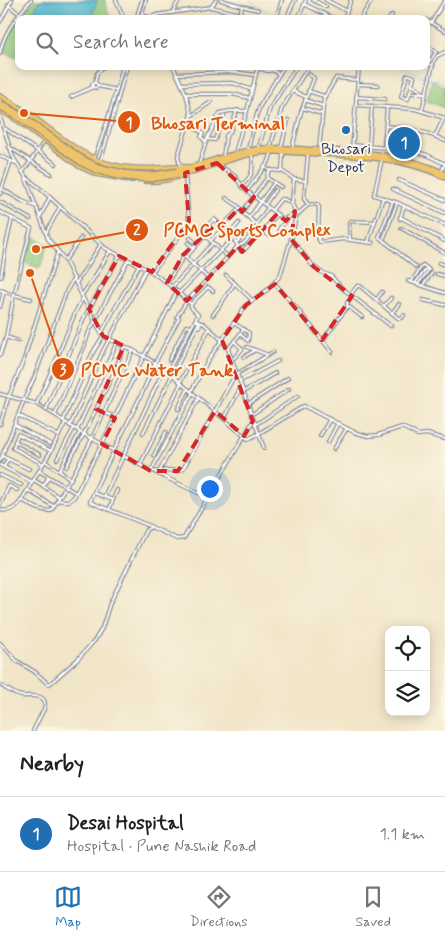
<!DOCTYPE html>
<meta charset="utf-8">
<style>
:root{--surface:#fff;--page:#f2f2f2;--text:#202124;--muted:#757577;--line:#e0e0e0;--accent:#1f6fb2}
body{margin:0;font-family:Mynerve,sans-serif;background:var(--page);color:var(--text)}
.controls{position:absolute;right:15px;bottom:15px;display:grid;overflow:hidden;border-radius:10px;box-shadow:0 2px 12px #0003}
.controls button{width:45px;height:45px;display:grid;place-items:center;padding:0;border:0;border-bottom:1px solid var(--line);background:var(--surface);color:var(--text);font:25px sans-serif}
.you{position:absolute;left:209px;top:488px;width:18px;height:18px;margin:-12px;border:4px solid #fff;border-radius:50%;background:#1a73e8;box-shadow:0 0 0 8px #1a73e833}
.badge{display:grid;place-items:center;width:32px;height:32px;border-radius:50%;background:var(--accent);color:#fff;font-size:16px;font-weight:700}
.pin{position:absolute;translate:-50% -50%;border:2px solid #fff;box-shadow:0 1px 5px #0006}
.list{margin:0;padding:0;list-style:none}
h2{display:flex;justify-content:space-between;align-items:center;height:65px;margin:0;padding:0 20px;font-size:21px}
h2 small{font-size:16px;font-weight:400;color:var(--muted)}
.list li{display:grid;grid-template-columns:32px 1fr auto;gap:15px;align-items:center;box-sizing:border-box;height:75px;padding:0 20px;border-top:1px solid var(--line)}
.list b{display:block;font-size:19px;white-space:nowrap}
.list p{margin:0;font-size:16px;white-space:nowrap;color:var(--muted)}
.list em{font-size:16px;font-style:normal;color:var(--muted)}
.icon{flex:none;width:28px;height:28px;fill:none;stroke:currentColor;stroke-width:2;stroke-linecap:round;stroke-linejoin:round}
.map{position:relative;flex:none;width:445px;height:731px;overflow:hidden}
.search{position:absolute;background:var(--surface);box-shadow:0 2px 12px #0003;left:15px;right:15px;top:15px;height:55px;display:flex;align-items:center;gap:12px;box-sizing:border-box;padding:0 18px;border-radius:10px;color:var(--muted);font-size:19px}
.sheet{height:140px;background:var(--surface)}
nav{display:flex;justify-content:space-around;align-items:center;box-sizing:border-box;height:70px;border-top:1px solid var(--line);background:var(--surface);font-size:14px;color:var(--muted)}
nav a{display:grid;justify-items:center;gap:2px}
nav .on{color:var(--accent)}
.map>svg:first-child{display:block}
.green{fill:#8fca7e;stroke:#557c6e}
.water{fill:#52b8d0;stroke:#367497}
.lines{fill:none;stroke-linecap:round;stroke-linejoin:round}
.stream{stroke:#52b8d0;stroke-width:1}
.minor-casing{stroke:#868a92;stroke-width:4.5}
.primary-casing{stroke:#868a92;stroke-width:6}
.trunk-casing{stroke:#868a92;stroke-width:7}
.minor{stroke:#fff;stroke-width:2}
.primary{stroke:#efc469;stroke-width:4}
.trunk{stroke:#efc469;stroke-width:4.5}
.trunk-bridge-casing{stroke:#868a92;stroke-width:7;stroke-linecap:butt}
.trunk-bridge{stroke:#efc469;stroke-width:4.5}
.marked{fill:none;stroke:#d62828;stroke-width:4;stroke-dasharray:10 6;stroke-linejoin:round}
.poi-dot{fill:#1f6fb2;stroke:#fcf5e5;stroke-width:2}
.labels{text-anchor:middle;stroke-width:4;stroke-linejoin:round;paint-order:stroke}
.poi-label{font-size:16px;fill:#1b2f5e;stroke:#fcf5e5}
.leader{fill:none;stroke:#de5710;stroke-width:2}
.callout-dot{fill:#de5710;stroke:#fcf5e5;stroke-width:2}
.mark-label{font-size:15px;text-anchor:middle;font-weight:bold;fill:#fff}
.callout-label{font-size:18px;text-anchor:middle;font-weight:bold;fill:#de5710;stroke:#fcf5e5;stroke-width:4;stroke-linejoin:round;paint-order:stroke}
</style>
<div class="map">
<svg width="445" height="731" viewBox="0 0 445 731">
<rect width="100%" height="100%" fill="#fcf5e5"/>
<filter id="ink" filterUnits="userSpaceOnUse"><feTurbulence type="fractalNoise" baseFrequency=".02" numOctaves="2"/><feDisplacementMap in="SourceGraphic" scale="10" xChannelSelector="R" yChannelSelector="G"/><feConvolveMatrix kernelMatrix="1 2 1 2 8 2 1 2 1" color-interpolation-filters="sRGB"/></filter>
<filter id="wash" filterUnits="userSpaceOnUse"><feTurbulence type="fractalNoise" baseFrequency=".0096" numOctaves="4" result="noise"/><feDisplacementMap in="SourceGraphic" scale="20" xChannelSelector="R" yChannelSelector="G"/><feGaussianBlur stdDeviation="1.12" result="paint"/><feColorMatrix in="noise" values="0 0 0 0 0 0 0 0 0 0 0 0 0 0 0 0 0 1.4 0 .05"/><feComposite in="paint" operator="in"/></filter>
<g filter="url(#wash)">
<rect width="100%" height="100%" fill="#f1e5c7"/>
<path class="green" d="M34 0H105V4L111 19H19Z
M19 19V59L5 53C4 40 11 29 19 19Z
M432 80 445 87V108L427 101Z
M31 235 47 245 40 268 24 263Z"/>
<path class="water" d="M40 0H97L93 13 87 19H33L35 9Z"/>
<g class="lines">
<path class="stream" d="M250 0 255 5 268 12 272 19
M400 66 428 79 438 80 445 84"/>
</g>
</g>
<g filter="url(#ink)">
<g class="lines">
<g class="minor-casing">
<path id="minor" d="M116 0 124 19
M221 0 242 6 240 15
M313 0 326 7
M326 0 347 11
M304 4 335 19
M8 5 20 14
M242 6 258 10
M211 7 216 0
M172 13 179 0
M141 15 156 19
M152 17 156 15 211 7 261 19
M307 17 310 19
M136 19 142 0
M140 19 146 0
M276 19 282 0
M286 19 295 0
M298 19 306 0
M344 19 351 0
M362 19V16L372 0
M389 19 392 15
M421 19H423
M426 20 445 31
M0 22 12 0
M431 23 445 0
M426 45 436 52 430 61 426 59
M0 53C4 31 18 16 31 0
M426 62 433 66
M173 66 186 94 191 114 178 156 180 166
M258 68 268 71 272 70 279 74
M177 74 233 72 256 75
M407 75H409L414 77 408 99 401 97Z
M95 83 97 73 103 67
M181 84 231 83 236 84 252 90
M358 84 378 85
M412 85 425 94
M98 86 96 88 93 87 92 85 94 83H96L98 86 117 90
M293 91 306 97
M308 91 324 96
M410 93H424
M186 94H232L250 98
M71 97 93 87
M356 97 385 99
M305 100 323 106
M356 105 415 109 445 118
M303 108 322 114
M422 110 434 60 437 56 445 52
M191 116 211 102
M0 117 13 157 25 176 48 239 65 260 83 298 103 336 144 356 172 374 183 385 248 439 258 434 304 406 354 432 364 435 368 436 378 435 402 427 418 435 427 434 445 439
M188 124 203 133 201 137 206 142
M386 126C407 128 426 131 445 141
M3 127 56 164
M435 136 444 118
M207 139 215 140 224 115
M352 145 410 150 427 155 445 164
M369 146 372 106
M9 147 51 174
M259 147 270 108 297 66
M384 147 387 107
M270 148 282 108 309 66
M281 148 288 120
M248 149 257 114 260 106 284 66
M292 149 301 112 314 78 306 72
M319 150 324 98 336 78 358 80
M272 151 269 161 247 191 283 219
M352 151 359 66
M235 153 247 111 258 66
M308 153 304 199 308 204
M0 156 16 163
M223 157 226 136 230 132 237 110
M382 159 374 195 398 203 445 225
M101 160 127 66
M407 160 409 150
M92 164C105 132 114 100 123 66
M199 164 207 139 220 113 230 111H247
M218 164 236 177 242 187 247 191
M264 167 269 170 282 171 294 179 306 181
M271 170 268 173 267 178 281 187
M282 171 283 154
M23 172 43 143
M441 173 445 163
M25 176 43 191 105 248 152 272 172 287 191 304V307L198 315 168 371
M294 179 292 204 297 215
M399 180 445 200
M241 185C254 177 253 168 252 154
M2 189 22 201 35 206
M393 189 445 213
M0 194 11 161
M226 198 238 206 243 213 249 218
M393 201 379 237 416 267
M0 202 30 219
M265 205 275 190
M272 210 281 199H284L292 204
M0 212 31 228 14 295 0 290
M242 212 267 178
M40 217 50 197
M400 217 445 241
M283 219 289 217 295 211
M400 219 404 206
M256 224 268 208
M222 226 240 208
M196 227 227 256
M401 228 445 253
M279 229 286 221 283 219
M46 233 60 207
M230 233 239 223
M268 235 249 218 274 183
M190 238 197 244
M233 238 241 251H243L263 231 277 214
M384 238 397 203
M291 239 314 267 321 272 331 276 343 289 391 326
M350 239 349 224 350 221 374 222
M211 240 223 228
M368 242 383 198
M188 243 194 248
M236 243 255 223
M240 245 243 244 259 227
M186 257 205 236
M65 260 81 238
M439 263 445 265
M152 272 187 226 189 221 185 175
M437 274 445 276
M226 275 252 300
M1 277 6 245 12 219
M408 281 445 293
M77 282 101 244
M411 282 423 265 429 270 418 284
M167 283 184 256 208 278
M274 283 294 305 332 352
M415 283 427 268
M423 285 432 273
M172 287 213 243
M179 293 233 238 230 233 214 219 201 232
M351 294 357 286H360L398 318H402L404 315
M82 295 94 278 110 251
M352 296 347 303V305L362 317
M376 300 382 292
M423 300 445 305
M191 304 208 287 213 291
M384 306 391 298
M0 307 4 291
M392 313 399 304
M213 315 235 283
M234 323 249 333 248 341 240 334
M199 327 201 323H203L222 340 228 349 264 448
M102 332 139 265
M6 337 18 341
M323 340 348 306
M234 341 242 349 234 358
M247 347 268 355
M228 349 244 329
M0 355 6 337 14 295 31 299
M244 357 255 350
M169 360 186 326 191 327
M240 381 278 361
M180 382 209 329
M191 392 208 360 246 305 267 290 280 276 293 233 295 220 297 215 308 205 317 204 319 207 318 238 320 242 344 239 373 243
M243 392 275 373
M0 394 37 404 55 415 80 432 151 471 192 394
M37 403 57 358 75 313 83 298
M248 404 288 378
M96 409 115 417
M178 409 188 389
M46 410 84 318 119 256
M18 415 59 436
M55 415 84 347 89 332 128 260
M251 415 289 389
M224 419 241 387
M63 421 92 354 103 336
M0 424 9 396 24 359 58 251
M15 425 50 444
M255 425 298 396
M70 426 103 351 146 269
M77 430 117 342
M143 433 199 322 195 320
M320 436 330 419
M15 441 40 455
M328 442 338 423
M334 449 347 428
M154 455 166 432
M2 456 29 469
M57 459 74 428
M0 461 24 400 34 378 67 290 74 278
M46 462 71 479
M43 464 13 448 18 434 51 451
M0 465 32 482
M140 465 181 383
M4 467 8 459
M66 467 84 434 116 368 124 346
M39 471 49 477
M59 471 80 432
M151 471C158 473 163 470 170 470 176 471 177 472 183 469L235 375 273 352
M159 472 198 399
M156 473 207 497
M0 475 21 485
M34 480 42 485
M28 490 53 506
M94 493 113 500
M59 497 43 486 49 477 76 493
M104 497 164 369
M22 499 51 451 65 423
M58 500C64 501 69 503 74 497L102 444 141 362 177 291
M0 505 9 486 17 490
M0 510C11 512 15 508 22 500 31 505 39 511 51 511L74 473 89 445 133 350
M109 510 117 490
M150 526 90 502 97 485 143 391 155 363 179 318 177 317 187 301 238 246
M0 643 17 661 35 672 47 683 49 684 52 682 77 660 95 640 102 628 110 603 146 530 151 527 177 539 184 538 253 421
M0 685C7 689 14 695 22 696 31 697 49 692 44 709L33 731"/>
</g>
<g class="primary-casing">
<path id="primary" d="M0 96C39 115 71 155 113 165 128 169 144 169 159 168 169 168 179 166 189 167
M0 110 20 122 79 166 96 174 124 179 133 180
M145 181C155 182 177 180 184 173"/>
</g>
<g class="trunk-casing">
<path id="trunk" d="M177 171C204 165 230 153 258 149 275 147 293 149 311 150 356 152 404 153 445 174
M177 175C203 170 228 158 254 153 273 150 292 152 311 153 357 155 404 157 445 177"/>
</g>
<use href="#minor" class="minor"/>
<use href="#primary" class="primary"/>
<use href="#trunk" class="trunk"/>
<g class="trunk-bridge-casing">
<path id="trunk-bridge" d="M0 103 24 117 83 159 99 167 125 173 151 175 177 171
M0 107C29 122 53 144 80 162 100 174 127 179 151 179 159 178 169 176 177 175"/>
</g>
<use href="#trunk-bridge" class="trunk-bridge"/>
</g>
</g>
<path class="marked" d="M217 163 254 197 242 212 239 208 222 226 218 222 183 255 167 283 187 301 238 246 242 252 277 214 286 221 295 211 291 239 314 267 352 296 322 340 275 284 246 305 222 340 253 421 244 436 215 411 178 471H151L102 444 115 418 96 409 124 346 103 336 89 309 119 256 152 272 189 221 185 173Z"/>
<circle class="poi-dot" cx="346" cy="130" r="5"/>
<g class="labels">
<g class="poi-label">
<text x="346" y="154">Bhosari<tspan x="346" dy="18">Depot</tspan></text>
</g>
</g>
<path class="leader" d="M24 113L129 122M36 249L137 230M30 273L63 369"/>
<g class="callout-dot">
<circle cx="24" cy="113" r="5"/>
<circle cx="36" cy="249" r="5"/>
<circle cx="30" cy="273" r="5"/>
<circle cx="129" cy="122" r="12"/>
<circle cx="137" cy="230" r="12"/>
<circle cx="63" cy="369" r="12"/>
</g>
<g class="mark-label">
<text x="129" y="128">1</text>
<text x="137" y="235">2</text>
<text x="63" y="375">3</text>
</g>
<g class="callout-label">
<text x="218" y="129">Bhosari Terminal</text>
<text x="247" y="236">PCMC Sports Complex</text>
<text x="157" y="376">PCMC Water Tank</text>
</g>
</svg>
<div class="controls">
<button><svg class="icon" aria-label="locate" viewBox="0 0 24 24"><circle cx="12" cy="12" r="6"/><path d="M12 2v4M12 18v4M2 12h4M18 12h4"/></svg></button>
<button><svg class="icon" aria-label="layers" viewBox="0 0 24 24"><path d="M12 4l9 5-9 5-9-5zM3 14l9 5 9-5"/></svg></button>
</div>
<div class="you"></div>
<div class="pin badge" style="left:404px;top:143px">1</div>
<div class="search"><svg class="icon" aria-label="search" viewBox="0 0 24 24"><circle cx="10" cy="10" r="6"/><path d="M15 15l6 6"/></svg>Search here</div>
</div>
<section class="sheet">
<h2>Nearby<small></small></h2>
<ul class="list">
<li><span class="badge">1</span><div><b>Desai Hospital</b><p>Hospital · Pune Nashik Road</p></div><em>1.1 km</em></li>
</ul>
</section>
<nav>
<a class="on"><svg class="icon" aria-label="map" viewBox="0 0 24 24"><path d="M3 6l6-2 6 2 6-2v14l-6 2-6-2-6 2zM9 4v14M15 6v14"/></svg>Map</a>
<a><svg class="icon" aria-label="directions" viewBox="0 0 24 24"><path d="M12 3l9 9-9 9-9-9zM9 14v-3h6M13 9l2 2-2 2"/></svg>Directions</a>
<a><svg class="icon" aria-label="saved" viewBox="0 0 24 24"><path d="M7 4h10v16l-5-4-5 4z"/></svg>Saved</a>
</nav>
